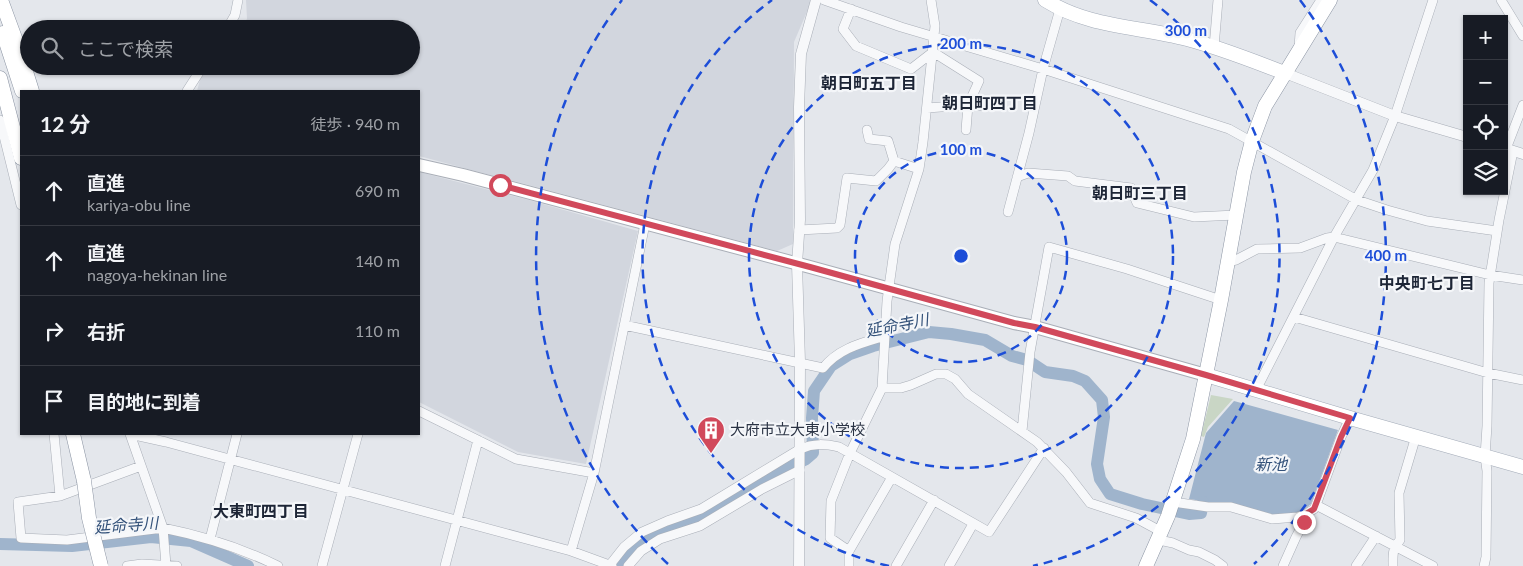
<!DOCTYPE html>
<html lang="ja">
<meta charset="utf-8">
<style>
:root{--surface:#171b24;--page:#20242c;--text:#f1f3f6;--muted:#9ea1a6;--line:#363941}
body{margin:0;font-family:Lato,"Noto Sans JP",sans-serif;background:var(--page);color:var(--text)}
.controls{position:absolute;right:15px;top:15px;display:grid;overflow:hidden;border-radius:0px;box-shadow:0 1px 4px #0004}
.controls button{width:45px;height:45px;display:grid;place-items:center;padding:0;border:0;border-bottom:1px solid var(--line);background:var(--surface);color:var(--text);font:25px sans-serif}
.stop{position:absolute;width:15px;height:15px;margin:-11px;border:4px solid #d1495b;border-radius:50%;background:#fff}
.stop.end{background:#d1495b;border-color:#fff;box-shadow:0 1px 5px #0008}
.list{margin:0;padding:0;list-style:none}
h2{display:flex;justify-content:space-between;align-items:center;height:65px;margin:0;padding:0 20px;font-size:21px}
h2 small{font-size:16px;font-weight:400;color:var(--muted)}
.list li{display:grid;grid-template-columns:32px 1fr auto;gap:15px;align-items:center;box-sizing:border-box;height:70px;padding:0 20px;border-top:1px solid var(--line)}
.list b{display:block;font-size:19px;white-space:nowrap}
.list p{margin:0;font-size:16px;white-space:nowrap;color:var(--muted)}
.list em{font-size:16px;font-style:normal;color:var(--muted)}
.icon{flex:none;width:28px;height:28px;fill:none;stroke:currentColor;stroke-width:2;stroke-linecap:round;stroke-linejoin:round}
.map{position:relative;flex:none;width:1523px;height:566px;overflow:hidden}
.search{position:absolute;background:var(--surface);box-shadow:0 1px 4px #0004;left:20px;top:20px;width:400px;height:55px;display:flex;align-items:center;gap:12px;box-sizing:border-box;padding:0 18px;border-radius:28px;color:var(--muted);font-size:19px}
.panel{position:absolute;background:var(--surface);box-shadow:0 1px 4px #0004;left:20px;top:90px;width:400px;height:345px;border-radius:0px}
.map>svg:first-child{display:block}
.built{fill:#d2d6de}
.green{fill:#c9d6c5}
.water{fill:#9fb4cc}
.lines{fill:none;stroke-linecap:round;stroke-linejoin:round}
.river{stroke:#9fb4cc;stroke-width:12}
.minor-casing{stroke:#a9aeb7;stroke-width:10}
.tertiary-casing{stroke:#a9aeb7;stroke-width:11}
.secondary-casing{stroke:#a9aeb7;stroke-width:14}
.primary-casing{stroke:#a3abb8;stroke-width:15}
.trunk-casing{stroke:#8b94a3;stroke-width:15}
.minor{stroke:#f7f8fa;stroke-width:9}
.tertiary{stroke:#f7f8fa;stroke-width:10}
.secondary{stroke:#fff;stroke-width:12}
.primary{stroke:#fff;stroke-width:14}
.trunk{stroke:#fff;stroke-width:14}
.trunk-bridge-casing{stroke:#8b94a3;stroke-width:15;stroke-linecap:butt}
.trunk-bridge{stroke:#fff;stroke-width:14}
.route{stroke:#d1495b;stroke-width:6}
.ring{fill:none;stroke:#1d4ed8;stroke-width:2.5;stroke-dasharray:9 6}
.labels{text-anchor:middle;stroke-width:4.5;stroke-linejoin:round;paint-order:stroke}
.poi-label{font-size:15px;fill:#2b3445;stroke:#f4f6f9;text-anchor:start}
.neighbourhood-label{font-size:16px;font-weight:bold;fill:#1d2536;stroke:#f4f6f9}
.water-label{font-size:16px;font-style:italic;fill:#34527a;stroke:#f4f6f9}
.centre{fill:#1d4ed8;stroke:#f4f6f9;stroke-width:2.5}
.ring-label{font-size:15px;text-anchor:middle;font-weight:bold;fill:#1d4ed8;stroke:#f4f6f9;stroke-width:4.5;stroke-linejoin:round;paint-order:stroke}
</style>
<div class="map">
<svg width="1523" height="566" viewBox="0 0 1523 566">
<rect width="100%" height="100%" fill="#e4e7ec"/>
<path class="built" d="M246 0H812L794 42 793 244 777 251 419 156V91H197L201 76 209 66H411V29H239L247 19Z
M419 172 529 200 638 231 586 464 518 452 419 402Z"/>
<path class="green" d="M1211 395 1233 399 1208 427 1204 437 1201 436Z"/>
<path class="water" d="M1234 401 1338 430 1311 504 1301 512 1289 516 1265 515 1243 507 1189 499 1206 433Z"/>
<g class="lines">
<path class="river" d="M0 544 72 546 151 537 191 541 248 566
M619 566 637 546 664 530 710 514 757 483 806 459 813 453 812 418 814 391 831 366 850 354 873 346 929 332 951 334 985 340 1012 356 1027 360 1045 372 1073 376 1085 381 1102 400 1104 417 1097 464 1100 479 1110 494 1142 504 1189 514 1201 513 1203 502"/>
<g class="minor-casing">
<path id="minor" d="M824 0 901 27 1043 69 1229 129 1357 200 1387 210 1427 221 1497 231
M1501 0 1523 36
M851 9 843 29 856 46 911 69 933 52 979 81 968 105 966 130
M227 29 235 15 238 0
M1214 47 1218 0
M1299 47 1300 33 1321 0
M187 91 203 66
M927 108 968 105 993 106
M0 120 21 205
M867 130 869 139 888 141 894 161 919 169
M1506 149 1523 105
M1017 177 1028 173 1068 176 1075 181 1131 188 1137 203 1194 217 1236 215
M1008 212 1029 133 1043 69 1060 9
M799 230 837 228 840 225 847 178 876 181 888 169 894 161
M1227 262 1236 260 1257 249 1300 248 1327 238 1334 237 1490 275 1523 280
M1294 317 1488 373 1523 380
M624 325 823 368C839 348 862 343 885 336
M882 388H901L911 385 936 374H946L955 379 968 394 1037 442 1066 472 1090 503 1136 518 1162 532
M1256 390 1334 237 1373 170 1395 116 1433 0
M419 411 516 459 594 473
M1022 431 1030 352 1049 247 1127 269 1221 300
M54 434 60 496
M130 434 163 528 67 540 21 538 18 502 60 496 141 466
M131 436H139L166 442 571 551 612 566
M1173 502 1208 507H1231L1272 519 1298 517 1306 514 1314 509 1316 505 1341 437 1350 418
M1316 505 1433 566
M210 539 237 434
M1159 540 1173 543 1189 550 1199 552 1215 560 1223 566
M571 551 594 473 645 224
M849 551 830 538 831 501 850 453 882 388 887 301 895 244 919 169 923 142 935 26 931 0
M166 565 163 528C203 536 241 548 278 566
M127 566 142 564 177 566
M322 566 358 434
M445 566 478 440
M609 566 624 547 642 532 667 521 701 509 800 449C814 443 825 444 839 447L989 532 1044 448
M628 566 641 551 660 539 700 526 762 489 800 470
M849 566V551L892 477
M896 566 934 500
M949 566 973 524
M1283 566 1296 537 1304 522 1306 514
M1356 566 1376 536
M1393 566C1393 555 1392 549 1400 540L1399 493 1416 436
M1484 566 1486 557 1487 471 1485 456 1487 426 1489 283 1499 220 1513 151"/>
</g>
<g class="tertiary-casing">
<path id="tertiary" d="M1285 73 1395 116 1467 137
M1504 148 1523 154
M799 566 800 362 797 264 800 220 799 107 801 54 816 0"/>
</g>
<g class="secondary-casing">
<path id="secondary" d="M419 165 463 175 810 267 1014 323 1035 327 1206 375"/>
</g>
<g class="primary-casing">
<path id="primary" d="M1045 0C1090 28 1138 26 1187 39 1221 48 1253 61 1285 73
M1206 375 1350 418 1523 467"/>
</g>
<g class="trunk-casing">
<path id="trunk" d="M1 0 19 49 32 91
M3 33 22 91
M0 78 21 158
M73 434 84 481
M1146 566 1168 516 1193 439 1221 300 1244 172 1252 141 1265 106 1330 0"/>
</g>
<use href="#minor" class="minor"/>
<use href="#tertiary" class="tertiary"/>
<use href="#secondary" class="secondary"/>
<use href="#primary" class="primary"/>
<use href="#trunk" class="trunk"/>
<g class="trunk-bridge-casing">
<path id="trunk-bridge" d="M84 481 89 518 101 566"/>
</g>
<use href="#trunk-bridge" class="trunk-bridge"/>
</g>
<g class="lines">
<path class="route" d="M500 185 810 267 1014 323 1035 327 1206 375 1350 418 1341 437 1314 509 1306 514 1304 522"/>
</g>
<g class="ring">
<circle cx="961" cy="256" r="106"/>
<circle cx="961" cy="256" r="212"/>
<path d="M889 566A318 318 0 0 1 772 0M1150 0A318 318 0 0 1 1033 566"/>
<path d="M668 564A425 425 0 0 1 622 0M1300 0A425 425 0 0 1 1254 564"/>
</g>
<defs>
<g id="building-pin" transform="scale(1.4375)"><path d="M0 17L-7.5 6A9.5 9.5 0 1 1 7.5 6Z" fill="#d1495b" stroke="#f4f6f9"/><path d="M-4-6H4V6H1V3H-1V6H-4ZM-2.5-4.3h1.7v1.8h-1.7ZM.8-4.3h1.7v1.8H.8ZM-2.5-1h1.7V.8h-1.7ZM.8-1h1.7V.8H.8Z" fill="#fff"/></g>
</defs>
<g fill-rule="evenodd">
<use href="#building-pin" x="711" y="430"/>
</g>
<g class="labels">
<g class="poi-label">
<text x="730" y="435">大府市立大東小学校</text>
</g>
<g class="neighbourhood-label">
<text x="869" y="89">朝日町五丁目</text>
<text x="990" y="109">朝日町四丁目</text>
<text x="1140" y="199">朝日町三丁目</text>
<text x="1427" y="289">中央町七丁目</text>
<text x="261" y="517">大東町四丁目</text>
</g>
<g class="water-label">
<text transform="translate(897 325) rotate(-11)" y="6">延命寺川</text>
<text x="1271" y="470">新池</text>
<text transform="translate(126 525) rotate(-4)" y="6">延命寺川</text>
</g>
</g>
<circle cx="961" cy="256" r="8" class="centre"/>
<g class="ring-label">
<text x="1186" y="36">300 m</text>
<text x="961" y="49">200 m</text>
<text x="961" y="155">100 m</text>
<text x="1386" y="261">400 m</text>
</g>
</svg>
<div class="controls">
<button>+</button>
<button>−</button>
<button><svg class="icon" aria-label="locate" viewBox="0 0 24 24"><circle cx="12" cy="12" r="6"/><path d="M12 2v4M12 18v4M2 12h4M18 12h4"/></svg></button>
<button><svg class="icon" aria-label="layers" viewBox="0 0 24 24"><path d="M12 4l9 5-9 5-9-5zM3 14l9 5 9-5"/></svg></button>
</div>
<div class="stop" style="left:500px;top:185px"></div>
<div class="stop end" style="left:1304px;top:522px"></div>
<div class="search"><svg class="icon" aria-label="search" viewBox="0 0 24 24"><circle cx="10" cy="10" r="6"/><path d="M15 15l6 6"/></svg>ここで検索</div>
<section class="panel">
<h2>12 分<small>徒歩 · 940 m</small></h2>
<ul class="list">
<li><svg class="icon" aria-label="ahead" viewBox="0 0 24 24"><path d="M12 20V5M6 11l6-6 6 6"/></svg><div><b>直進</b><p>kariya-obu line</p></div><em>690 m</em></li>
<li><svg class="icon" aria-label="ahead" viewBox="0 0 24 24"><path d="M12 20V5M6 11l6-6 6 6"/></svg><div><b>直進</b><p>nagoya-hekinan line</p></div><em>140 m</em></li>
<li><svg class="icon" aria-label="right" viewBox="0 0 24 24"><path d="M7 20v-9h11M14 6l5 5-5 5"/></svg><div><b>右折</b></div><em>110 m</em></li>
<li><svg class="icon" aria-label="arrive" viewBox="0 0 24 24"><path d="M6 21V4h12l-3 4 3 4H6"/></svg><div><b>目的地に到着</b></div></li>
</ul>
</section>
</div>
